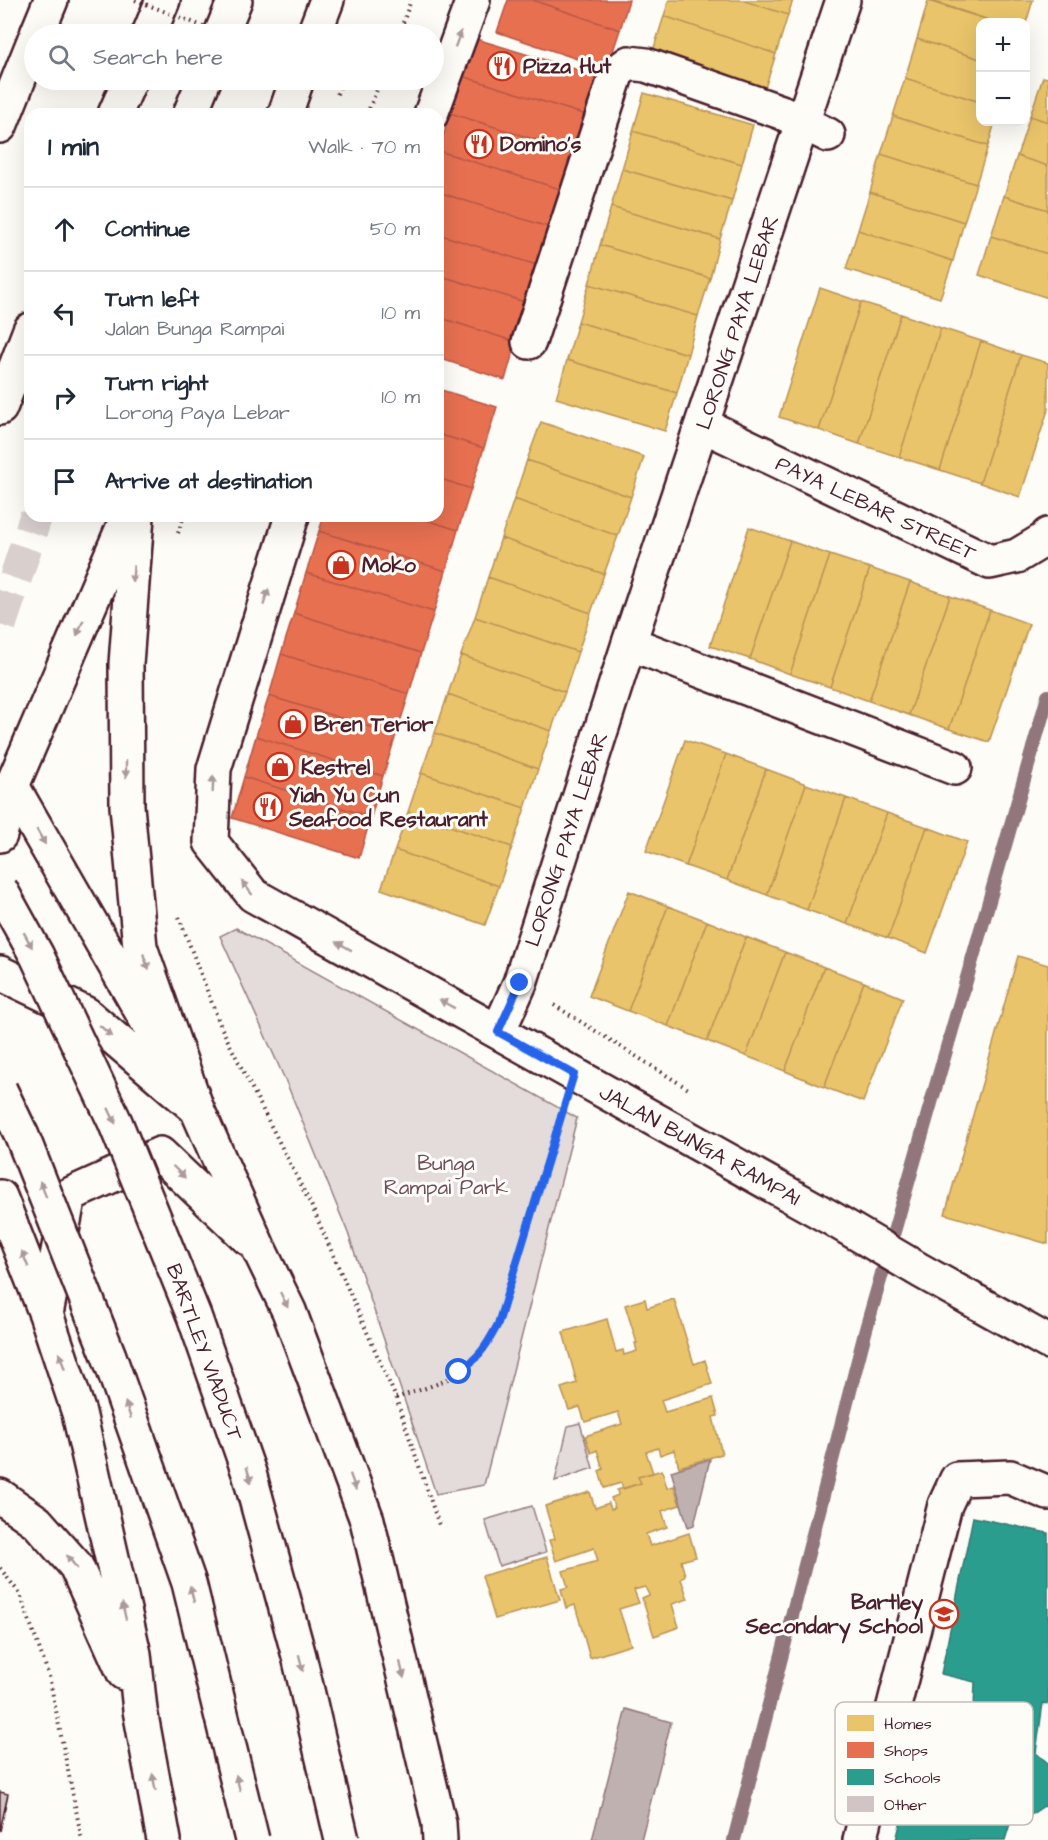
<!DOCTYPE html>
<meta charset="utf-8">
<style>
:root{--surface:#fff;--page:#f2f2f3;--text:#1f2937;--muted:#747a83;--line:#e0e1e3}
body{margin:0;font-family:"Architects Daughter",sans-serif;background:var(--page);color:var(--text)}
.controls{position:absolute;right:18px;top:18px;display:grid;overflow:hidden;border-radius:12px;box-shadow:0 6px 24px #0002}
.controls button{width:54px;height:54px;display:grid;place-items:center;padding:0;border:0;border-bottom:2px solid var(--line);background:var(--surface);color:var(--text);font:30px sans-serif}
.stop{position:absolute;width:18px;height:18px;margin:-14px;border:4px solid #2563eb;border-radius:50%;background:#fff}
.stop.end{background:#2563eb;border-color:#fff;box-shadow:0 2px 6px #0008}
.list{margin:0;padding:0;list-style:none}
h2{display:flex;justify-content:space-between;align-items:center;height:78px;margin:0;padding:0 24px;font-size:26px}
h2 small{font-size:20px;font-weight:400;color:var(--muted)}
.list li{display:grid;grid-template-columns:39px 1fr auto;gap:18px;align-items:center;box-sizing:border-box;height:84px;padding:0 24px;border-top:2px solid var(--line)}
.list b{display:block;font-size:22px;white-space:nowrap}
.list p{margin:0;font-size:20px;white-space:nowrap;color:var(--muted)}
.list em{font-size:20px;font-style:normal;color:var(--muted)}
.icon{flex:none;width:33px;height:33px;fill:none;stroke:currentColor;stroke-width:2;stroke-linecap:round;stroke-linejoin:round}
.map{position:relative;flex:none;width:1048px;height:1840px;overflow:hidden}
.search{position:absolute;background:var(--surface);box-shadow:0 6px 24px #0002;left:24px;top:24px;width:420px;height:66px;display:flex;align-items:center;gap:15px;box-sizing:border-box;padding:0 21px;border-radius:33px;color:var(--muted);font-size:22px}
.panel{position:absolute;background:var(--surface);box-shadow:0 6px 24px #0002;left:24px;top:108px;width:420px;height:414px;border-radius:18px}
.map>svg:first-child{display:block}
.green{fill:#e3dcda;stroke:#967e82;stroke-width:1.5}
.water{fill:#c0b1b1;stroke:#91777b;stroke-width:1.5}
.homes{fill:#e9c46a;stroke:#b99257;stroke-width:1.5}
.shops{fill:#e76f51;stroke:#b85746;stroke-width:1.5}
.schools{fill:#2a9d8f;stroke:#347771;stroke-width:1.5}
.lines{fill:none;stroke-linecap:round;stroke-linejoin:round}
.stream{stroke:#91777b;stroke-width:14}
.building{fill:#d0c5c4;stroke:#4a1f2b;stroke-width:1.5}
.major-tunnel{stroke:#d9d0ce;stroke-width:33;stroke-dasharray:33 16;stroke-linecap:butt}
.minor-casing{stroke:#4a1f2b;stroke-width:38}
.major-casing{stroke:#4a1f2b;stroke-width:38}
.highway-casing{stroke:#4a1f2b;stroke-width:38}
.path{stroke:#4a1f2b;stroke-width:4;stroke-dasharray:1.5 4.5;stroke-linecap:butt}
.minor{stroke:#fdfcf7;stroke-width:33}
.major{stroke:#fdfcf7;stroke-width:33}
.highway{stroke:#fdfcf7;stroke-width:33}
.highway-bridge-casing{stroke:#4a1f2b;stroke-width:38;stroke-linecap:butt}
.path-bridge{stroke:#4a1f2b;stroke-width:4;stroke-dasharray:1.5 4.5;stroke-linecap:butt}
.highway-bridge{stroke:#fdfcf7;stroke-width:33}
.oneway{fill:#ac999b}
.route{stroke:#2563eb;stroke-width:8}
.labels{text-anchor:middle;stroke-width:6;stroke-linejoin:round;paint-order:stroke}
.poi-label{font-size:21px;font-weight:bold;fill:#4a1f2b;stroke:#fdfcf7;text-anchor:start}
.street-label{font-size:21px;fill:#4a1f2b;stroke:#fdfcf7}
.park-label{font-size:21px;fill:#704e57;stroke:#fdfcf7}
.key{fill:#fdfcf7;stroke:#c7baba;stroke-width:1.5}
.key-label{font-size:16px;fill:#4a1f2b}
</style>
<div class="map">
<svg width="1048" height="1840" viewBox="0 0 1048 1840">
<rect width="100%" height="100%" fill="#fdfcf7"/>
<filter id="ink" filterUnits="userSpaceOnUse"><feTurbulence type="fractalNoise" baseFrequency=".0167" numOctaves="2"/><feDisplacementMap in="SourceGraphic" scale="12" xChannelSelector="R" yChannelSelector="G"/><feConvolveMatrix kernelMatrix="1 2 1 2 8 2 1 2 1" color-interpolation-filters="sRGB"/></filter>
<g filter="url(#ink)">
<path class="green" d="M236 928 577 1118 484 1485 436 1494 348 1233 287 1084 220 936Z
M580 1423 593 1468 555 1481 568 1426Z
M532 1506 546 1552 499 1566 485 1520Z"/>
<path class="water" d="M710 1459 694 1525 688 1527 671 1471Z
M626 1709 671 1722 641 1840H592Z"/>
<path class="homes" d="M669 0H742L788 15 776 54 664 16Z
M742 0H793L788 15Z
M929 0H1033L1026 23 995 22Z
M928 1 995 22H980V59L917 39Z
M664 16 776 54 764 91 652 54Z
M917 39 980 59V102L905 78Z
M1043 77 1048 78V122L1030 116Z
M905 78 980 102V122H995L988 146 893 116Z
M644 93 753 125 742 164 633 131Z
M893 116 988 146 976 184 881 154Z
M1030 116 1048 122V166L1017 156Z
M633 131 742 164 732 201 622 169Z
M881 154 976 184 964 222 870 192Z
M1017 156 1048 166V210L1004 196Z
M622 169 732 201 720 239 611 207Z
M870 192 964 222 953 261 858 230Z
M1004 196 1048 210V254L991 236Z
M611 207 720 239 710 278 600 245Z
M858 230 953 261 940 298 846 269Z
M991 236 1048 254V298L979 275Z
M600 245 710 278 698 316 589 284Z
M589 284 698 316 688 354 578 322Z
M820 288 861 302 819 430 779 417Z
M861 302 901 314 859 444 819 430Z
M901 314 941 328 899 457 859 444Z
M578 322 688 354 677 393 567 360Z
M941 328 981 341 940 470 899 457Z
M981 341 1021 355 980 483 940 470Z
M1021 355 1048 363V410L1020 497 980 483Z
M567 360 677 393 665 431 556 398Z
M541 422 644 457 631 497 527 460Z
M527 460 631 497 618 536 514 499Z
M514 499 618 536 604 574 501 538Z
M749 527 790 541 750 659 710 646Z
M501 538 604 574 591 613 488 577Z
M790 541 830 555 790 674 750 659Z
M830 555 870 568 830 687 790 674Z
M870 568 910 582 869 701 830 687Z
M488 577 591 613 578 652 475 617Z
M910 582 950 596 909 715 869 701Z
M950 596 990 610 949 729 909 715Z
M990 610 1029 624 989 742 949 729Z
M475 617 578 652 565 692 461 655Z
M461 655 565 692 551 731 448 694Z
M448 694 551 731 538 769 435 733Z
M435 733 538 769 525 808 421 773Z
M685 740 726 754 686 866 646 851Z
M726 754 766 769 727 880 686 866Z
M766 769 806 784 767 895 727 880Z
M421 773 525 808 512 847 408 812Z
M806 784 846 798 807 910 767 895Z
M846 798 887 813 847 924 807 910Z
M408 812 512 847 499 886 395 850Z
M887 813 927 827 888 938 847 924Z
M927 827 967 842 927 953 888 938Z
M395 850 499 886 485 925 381 889Z
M629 891 668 906 628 1011 589 996Z
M668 906 707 921 668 1026 628 1011Z
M707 921 746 937 707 1041 668 1026Z
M746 937 785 952 746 1056 707 1041Z
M785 952 824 967 785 1071 746 1056Z
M1018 956 1048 965V1244L945 1214Z
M824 967 864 982 824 1087 785 1071Z
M864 982 903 998 863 1102 824 1087Z
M645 1299 647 1308 674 1299 694 1364 705 1360 712 1384 661 1400 665 1412 713 1398 718 1416 713 1417 722 1454 679 1467 674 1450 660 1455 658 1448 646 1452 653 1473 638 1477 641 1483 623 1489 621 1483 604 1488 599 1471 603 1469 597 1450 591 1453 585 1436 622 1424 618 1412 585 1422 580 1407 569 1410 561 1388 577 1383 563 1332 607 1319 616 1352 623 1350 624 1355 637 1351 635 1343H637L625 1305Z
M662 1470 667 1488 674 1486 680 1505 662 1511 667 1527 646 1534 650 1546 689 1533 696 1557 681 1561 685 1575 681 1579 688 1599 672 1604 679 1627 654 1636 642 1598 649 1595 645 1587 634 1590 639 1603 619 1609 631 1645 590 1658 575 1605 566 1608 561 1589 568 1587 563 1571 598 1561 594 1548 556 1561 549 1540 555 1539 545 1506 590 1492 595 1508 609 1503 611 1509 615 1508 611 1498 618 1495 617 1490 641 1483 638 1477Z
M547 1557 560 1600 495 1619 482 1576Z"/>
<path class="shops" d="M508 0H532L620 30 607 69 497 32Z
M532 0H629L620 30Z
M473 38 598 76 586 115 462 76Z
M462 76 586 115 575 152 450 113Z
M450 113 575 152 563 190 439 151Z
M439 151 563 190 551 228 438 192Z
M438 192 551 228 540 266 438 234Z
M438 234 540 266 528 303 438 275Z
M438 275 528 303 516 342 438 317Z
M438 317 516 342 505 380 438 358Z
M438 389 497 407 484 448 438 434Z
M438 434 484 448 471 489 438 478Z
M438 478 471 489 458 530 413 516H438Z
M324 516H413L458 530 446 571 319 531Z
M319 531 446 571 434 612 306 573Z
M306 573 434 612 421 653 294 613Z
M294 613 421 653 409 694 281 654Z
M281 654 409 694 396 735 269 696Z
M269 696 396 735 383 776 256 736Z
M256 736 383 776 371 817 244 777Z
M244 777 371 817 359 858 232 818Z"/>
<path class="schools" d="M973 1517 1048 1533V1704L1043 1703 1036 1753 1048 1763V1808L1044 1806 1029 1816 1012 1817 1005 1840H896L909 1791 988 1813 993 1803 978 1791 975 1771 987 1746 1003 1740 1005 1715 974 1708 975 1682 941 1674Z"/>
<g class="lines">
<path class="stream" d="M734 1840 866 1329 1048 696"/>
</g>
<path class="building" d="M0 1792 8 1794 0 1831Z"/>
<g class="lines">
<path class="major-tunnel" d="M0 625 36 516"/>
<g class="minor-casing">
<path id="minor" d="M431 114 473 0
M529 342 617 72 629 63 646 65 781 112 828 135
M703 425 990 562 1017 556 1047 538 1048 535
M292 516 214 769 211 842 253 895 831 1218 921 1271 1048 1342
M629 643 955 768
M498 1032 520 983 629 643 843 0
M860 1840 945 1505 957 1479 1010 1477 1048 1493"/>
</g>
<g class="major-casing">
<path id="major" d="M37 34 51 0
M149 34 163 0
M221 34 235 0
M314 34 327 0
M115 114 130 80
M190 114 204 80
M285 114 297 80
M0 126 34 41
M0 408 30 330
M0 835 12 786 128 516"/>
</g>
<g class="highway-casing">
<path id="highway" d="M137 516 126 664 127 806 140 947 197 1109 258 1247 289 1311 367 1520 439 1823 440 1840
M12 786 158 1040
M0 973 86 1014 196 1108
M0 1197 46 1314 79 1413 134 1654 140 1710 164 1840
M46 1314 69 1195 160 1154 248 1238
M0 1496 37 1522 76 1566 124 1673"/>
</g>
<path class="path" d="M399 34 411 0
M337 94 343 80
M367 114 381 80
M178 533 184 516
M179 917 221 1027 312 1207 396 1398 439 1525
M554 1005 690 1090
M396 1398C425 1388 462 1379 482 1353 489 1344 493 1333 498 1324L561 1112
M0 1568 20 1594 49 1676 82 1840"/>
<use href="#minor" class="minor"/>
<use href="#major" class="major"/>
<use href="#highway" class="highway"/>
<g class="highway-bridge-casing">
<path id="highway-bridge" d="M0 889 37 956 115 1122 194 1316 249 1473 299 1656 342 1840
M0 1090 22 1136 109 1356 189 1583 252 1840"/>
</g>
<path class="path-bridge" d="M135 0 223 34"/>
<use href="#highway-bridge" class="highway-bridge"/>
</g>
<defs><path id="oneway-solid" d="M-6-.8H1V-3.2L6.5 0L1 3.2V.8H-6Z" transform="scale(1.5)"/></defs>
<g class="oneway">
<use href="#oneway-solid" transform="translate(458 39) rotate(-70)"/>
<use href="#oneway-solid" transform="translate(133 574) rotate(94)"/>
<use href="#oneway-solid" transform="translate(266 597) rotate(-73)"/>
<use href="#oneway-solid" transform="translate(80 628) rotate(113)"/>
<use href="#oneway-solid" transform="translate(126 769) rotate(90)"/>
<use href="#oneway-solid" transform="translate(213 784) rotate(-88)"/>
<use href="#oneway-solid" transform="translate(41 837) rotate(60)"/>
<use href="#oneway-solid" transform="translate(247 888) rotate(-128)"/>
<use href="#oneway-solid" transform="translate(28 940) rotate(61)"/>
<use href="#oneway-solid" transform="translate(344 946) rotate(-151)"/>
<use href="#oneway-solid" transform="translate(146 962) rotate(71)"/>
<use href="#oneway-solid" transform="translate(447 1004) rotate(-151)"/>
<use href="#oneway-solid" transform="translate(106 1031) rotate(41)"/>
<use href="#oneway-solid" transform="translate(112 1116) rotate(65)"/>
<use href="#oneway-solid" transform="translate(179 1172) rotate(44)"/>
<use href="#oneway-solid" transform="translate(43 1189) rotate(-112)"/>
<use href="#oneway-solid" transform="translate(25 1259) rotate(-112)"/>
<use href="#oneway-solid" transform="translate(284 1300) rotate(64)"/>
<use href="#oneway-solid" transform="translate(62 1361) rotate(-108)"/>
<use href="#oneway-solid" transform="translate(128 1410) rotate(-109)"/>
<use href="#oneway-solid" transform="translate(249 1475) rotate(73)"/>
<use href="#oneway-solid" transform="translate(353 1482) rotate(70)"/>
<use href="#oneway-solid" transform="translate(72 1562) rotate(-128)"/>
<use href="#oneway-solid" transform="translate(192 1594) rotate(-104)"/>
<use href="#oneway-solid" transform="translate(124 1611) rotate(-103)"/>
<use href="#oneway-solid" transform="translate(301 1663) rotate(76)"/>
<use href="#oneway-solid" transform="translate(402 1670) rotate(77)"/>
<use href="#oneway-solid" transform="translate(154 1782) rotate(-100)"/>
<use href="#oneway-solid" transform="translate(238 1783) rotate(-104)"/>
</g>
</g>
<g class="lines" filter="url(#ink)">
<path class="route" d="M459 1372C480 1356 486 1347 498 1324L574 1074 498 1032 520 983"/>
</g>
<defs>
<g id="restaurant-ring" transform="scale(1.5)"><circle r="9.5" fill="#fdfcf7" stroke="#c8321e" stroke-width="1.5"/><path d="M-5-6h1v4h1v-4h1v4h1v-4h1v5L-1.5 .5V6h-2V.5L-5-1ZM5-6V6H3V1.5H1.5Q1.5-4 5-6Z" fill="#c8321e"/></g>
<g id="shop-ring" transform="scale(1.5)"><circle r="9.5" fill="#fdfcf7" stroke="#c8321e" stroke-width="1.5"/><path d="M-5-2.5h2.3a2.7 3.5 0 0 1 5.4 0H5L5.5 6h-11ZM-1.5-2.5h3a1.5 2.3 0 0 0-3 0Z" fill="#c8321e"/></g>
<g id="school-ring" transform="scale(1.5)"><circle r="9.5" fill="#fdfcf7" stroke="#c8321e" stroke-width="1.5"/><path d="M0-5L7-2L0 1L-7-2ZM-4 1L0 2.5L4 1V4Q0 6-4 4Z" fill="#c8321e"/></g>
</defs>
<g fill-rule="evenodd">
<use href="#restaurant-ring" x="502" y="66"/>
<use href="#restaurant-ring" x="479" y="144"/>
<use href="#shop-ring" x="341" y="565"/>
<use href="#shop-ring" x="293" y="724"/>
<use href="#shop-ring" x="280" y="767"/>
<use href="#restaurant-ring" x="268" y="807"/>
<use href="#school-ring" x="944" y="1614"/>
</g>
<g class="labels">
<g class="poi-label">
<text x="523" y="73">Pizza Hut</text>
<text x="500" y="151">Domino's</text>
<text x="362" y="572">Moko</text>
<text x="314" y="731">Bren Terior</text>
<text x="301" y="774">Kestrel</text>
<text x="289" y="802">Yiah Yu Cun<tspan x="289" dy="24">Seafood Restaurant</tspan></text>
<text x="923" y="1609" text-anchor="end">Bartley<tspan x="923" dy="24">Secondary School</tspan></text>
</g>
<g class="street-label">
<text transform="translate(737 322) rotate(-72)" y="7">LORONG PAYA LEBAR</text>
<text transform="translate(876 508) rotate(25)" y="7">PAYA LEBAR STREET</text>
<text transform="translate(566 839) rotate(-72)" y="7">LORONG PAYA LEBAR</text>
<text transform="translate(700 1145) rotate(29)" y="7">JALAN BUNGA RAMPAI</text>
<text transform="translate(205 1352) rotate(70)" y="7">BARTLEY VIADUCT</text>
</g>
<g class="park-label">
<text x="446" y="1170">Bunga<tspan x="446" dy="24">Rampai Park</tspan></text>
</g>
</g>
<rect x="835" y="1702" width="198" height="123" rx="9" class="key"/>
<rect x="847" y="1715" width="27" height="16" fill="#e9c46a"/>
<rect x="847" y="1742" width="27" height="16" fill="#e76f51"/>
<rect x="847" y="1769" width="27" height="16" fill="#2a9d8f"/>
<rect x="847" y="1796" width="27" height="16" fill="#d0c5c4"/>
<g class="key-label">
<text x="884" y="1729">Homes</text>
<text x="884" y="1756">Shops</text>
<text x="884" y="1783">Schools</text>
<text x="884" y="1810">Other</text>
</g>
</svg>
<div class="controls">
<button>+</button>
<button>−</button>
</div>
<div class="stop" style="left:459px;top:1372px"></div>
<div class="stop end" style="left:520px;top:983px"></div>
<div class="search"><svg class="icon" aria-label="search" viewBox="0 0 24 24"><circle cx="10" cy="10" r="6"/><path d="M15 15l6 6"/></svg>Search here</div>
<section class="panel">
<h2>1 min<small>Walk · 70 m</small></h2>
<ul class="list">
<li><svg class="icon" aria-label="ahead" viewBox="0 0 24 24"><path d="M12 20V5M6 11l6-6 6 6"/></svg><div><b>Continue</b></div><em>50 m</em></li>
<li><svg class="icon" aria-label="left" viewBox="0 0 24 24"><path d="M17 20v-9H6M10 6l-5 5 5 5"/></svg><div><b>Turn left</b><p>Jalan Bunga Rampai</p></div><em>10 m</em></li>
<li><svg class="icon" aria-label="right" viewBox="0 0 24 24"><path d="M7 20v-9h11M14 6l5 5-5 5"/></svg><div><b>Turn right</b><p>Lorong Paya Lebar</p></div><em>10 m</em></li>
<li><svg class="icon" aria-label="arrive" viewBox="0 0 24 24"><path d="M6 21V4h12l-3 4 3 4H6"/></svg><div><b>Arrive at destination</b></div></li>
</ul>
</section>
</div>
